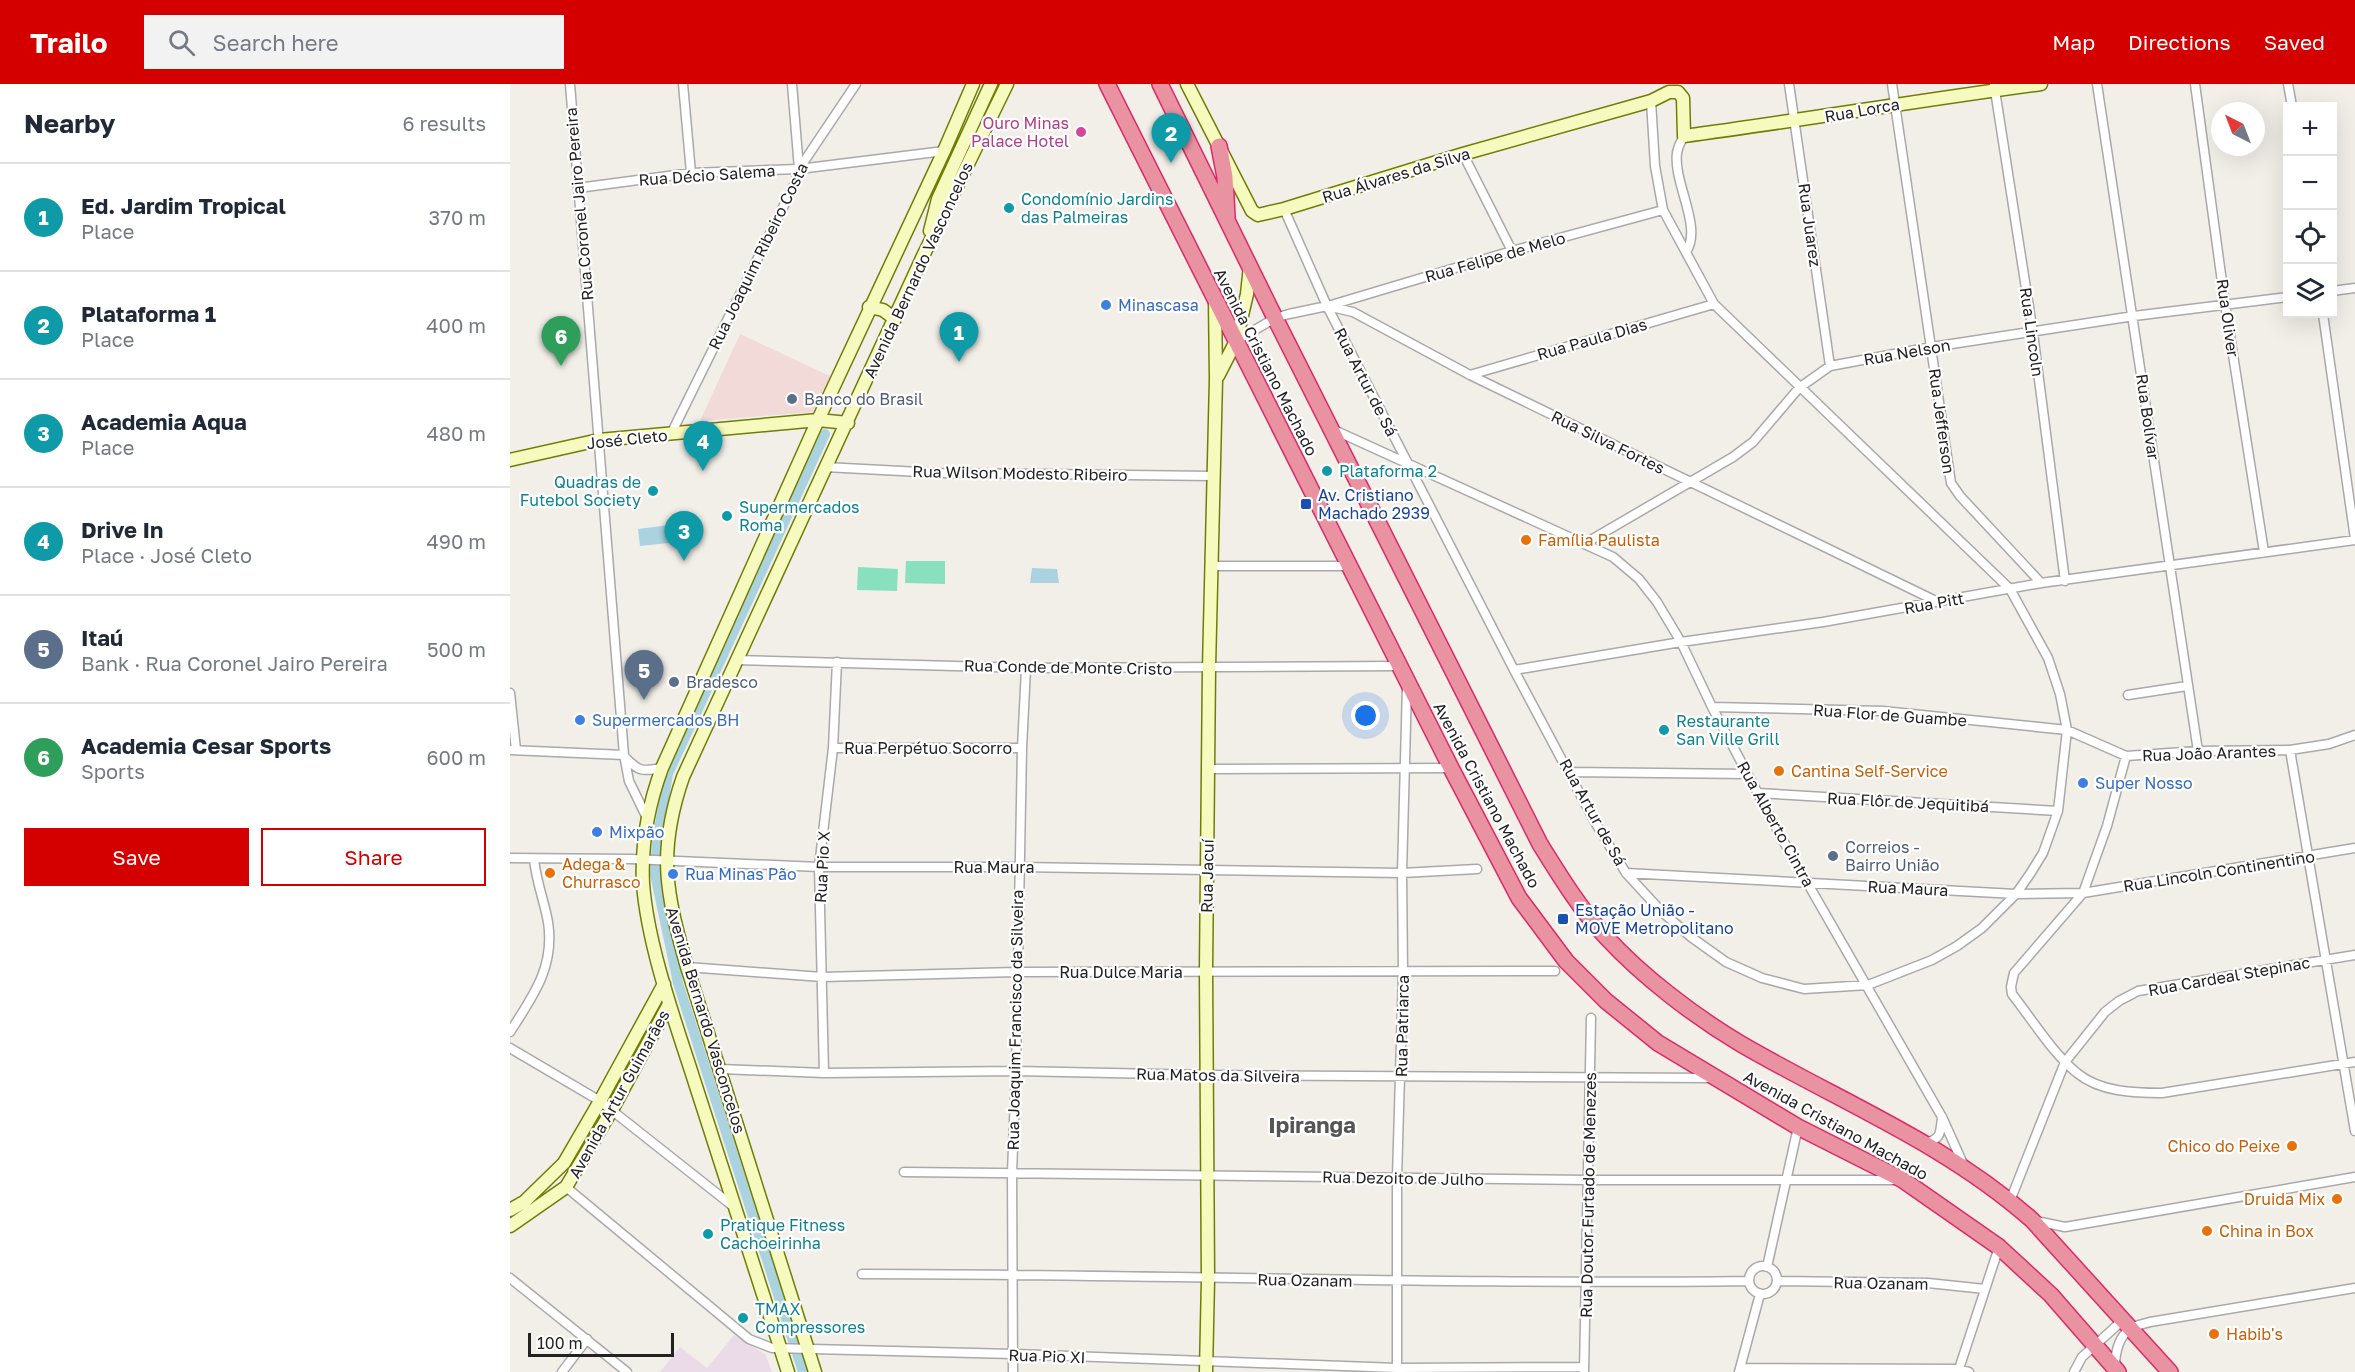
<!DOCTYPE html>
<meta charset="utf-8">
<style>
:root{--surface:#fff;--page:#f2f2f3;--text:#1f2937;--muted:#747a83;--line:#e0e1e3;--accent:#d40000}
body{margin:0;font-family:"Golos Text",sans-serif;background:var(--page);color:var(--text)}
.controls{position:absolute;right:18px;top:18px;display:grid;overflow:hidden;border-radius:0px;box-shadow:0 6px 24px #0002}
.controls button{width:54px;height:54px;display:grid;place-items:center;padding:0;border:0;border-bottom:2px solid var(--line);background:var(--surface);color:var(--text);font:30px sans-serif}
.compass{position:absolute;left:1701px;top:18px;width:54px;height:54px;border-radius:50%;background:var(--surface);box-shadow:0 6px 24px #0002;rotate:318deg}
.scale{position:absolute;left:18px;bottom:15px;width:146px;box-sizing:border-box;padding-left:6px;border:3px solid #222;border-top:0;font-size:16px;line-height:21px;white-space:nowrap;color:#222;-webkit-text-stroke:4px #fff;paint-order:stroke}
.you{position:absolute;left:856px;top:632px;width:21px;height:21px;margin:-15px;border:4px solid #fff;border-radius:50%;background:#1a73e8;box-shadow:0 0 0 9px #1a73e833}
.badge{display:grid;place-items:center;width:39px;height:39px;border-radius:50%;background:var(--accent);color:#fff;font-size:20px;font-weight:700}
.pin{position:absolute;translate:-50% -50px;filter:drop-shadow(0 2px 3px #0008)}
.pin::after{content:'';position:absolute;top:32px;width:21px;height:18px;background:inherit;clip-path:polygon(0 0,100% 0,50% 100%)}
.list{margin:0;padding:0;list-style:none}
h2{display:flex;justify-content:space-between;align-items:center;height:78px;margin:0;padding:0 24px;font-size:26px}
h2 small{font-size:20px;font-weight:400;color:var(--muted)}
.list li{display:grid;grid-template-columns:39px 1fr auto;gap:18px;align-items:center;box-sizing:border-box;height:108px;padding:0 24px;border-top:2px solid var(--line)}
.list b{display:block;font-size:22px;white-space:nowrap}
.list p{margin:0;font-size:20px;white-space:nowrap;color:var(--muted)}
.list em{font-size:20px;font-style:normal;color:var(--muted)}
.actions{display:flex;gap:12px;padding:18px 24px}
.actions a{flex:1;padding:14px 0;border:2px solid var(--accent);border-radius:0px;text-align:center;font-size:21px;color:var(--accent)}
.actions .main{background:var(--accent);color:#fff}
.icon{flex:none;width:33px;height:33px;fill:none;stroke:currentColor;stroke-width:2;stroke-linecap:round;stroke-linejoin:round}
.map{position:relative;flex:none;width:1845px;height:1288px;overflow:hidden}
header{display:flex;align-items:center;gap:36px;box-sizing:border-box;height:84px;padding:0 30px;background:var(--accent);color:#fff}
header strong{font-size:28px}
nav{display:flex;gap:33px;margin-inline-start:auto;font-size:21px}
.search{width:420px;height:54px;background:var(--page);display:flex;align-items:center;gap:15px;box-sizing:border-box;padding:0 21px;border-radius:0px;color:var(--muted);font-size:22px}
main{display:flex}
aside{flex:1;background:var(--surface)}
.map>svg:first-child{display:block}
.commercial{fill:#f2dad9}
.industrial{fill:#ebdbe8}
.pitch{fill:#88e0be}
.water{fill:#aad3df}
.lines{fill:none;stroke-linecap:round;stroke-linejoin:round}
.canal{stroke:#aad3df;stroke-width:10}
.street-casing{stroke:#a9a9a9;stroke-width:11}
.secondary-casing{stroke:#707d05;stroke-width:15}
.highway-casing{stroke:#dc2a67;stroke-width:18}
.street{stroke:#fff;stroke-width:8}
.secondary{stroke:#f7fabf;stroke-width:12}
.highway{stroke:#e892a2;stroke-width:15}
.hotel-dot{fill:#d1479c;stroke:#fff;stroke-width:2}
.culture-dot{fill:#0f9aa8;stroke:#fff;stroke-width:2}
.shop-dot{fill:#3f7fe0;stroke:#fff;stroke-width:2}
.service-dot{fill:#5c6f8a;stroke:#fff;stroke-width:2}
.transit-dot{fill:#1a4fb4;stroke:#fff;stroke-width:2}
.food-dot{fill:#e8710a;stroke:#fff;stroke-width:2}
.labels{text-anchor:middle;stroke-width:4.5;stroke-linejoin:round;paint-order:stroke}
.street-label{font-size:16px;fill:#222;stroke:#fff}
.hotel-label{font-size:16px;fill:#b23c85;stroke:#fff;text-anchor:end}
.culture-label{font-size:16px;fill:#0d838f;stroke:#fff;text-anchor:start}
.shop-label{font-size:16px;fill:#366cbe;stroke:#fff;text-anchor:start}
.service-label{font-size:16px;fill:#4e5e75;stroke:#fff;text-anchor:start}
.transit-label{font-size:16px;fill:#164399;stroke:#fff;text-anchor:start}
.food-label{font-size:16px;fill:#c56008;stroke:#fff;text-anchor:start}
.district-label{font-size:22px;font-weight:bold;fill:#555;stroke:#fff}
</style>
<header>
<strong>Trailo</strong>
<div class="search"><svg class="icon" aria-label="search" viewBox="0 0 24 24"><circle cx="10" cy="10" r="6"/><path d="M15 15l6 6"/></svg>Search here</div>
<nav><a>Map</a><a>Directions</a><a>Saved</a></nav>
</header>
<main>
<aside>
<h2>Nearby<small>6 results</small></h2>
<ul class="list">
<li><span class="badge" style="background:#0f9aa8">1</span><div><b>Ed. Jardim Tropical</b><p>Place</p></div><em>370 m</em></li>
<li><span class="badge" style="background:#0f9aa8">2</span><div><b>Plataforma 1</b><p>Place</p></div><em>400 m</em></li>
<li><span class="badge" style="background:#0f9aa8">3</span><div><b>Academia Aqua</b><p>Place</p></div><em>480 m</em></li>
<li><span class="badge" style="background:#0f9aa8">4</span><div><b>Drive In</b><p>Place · José Cleto</p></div><em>490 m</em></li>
<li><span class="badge" style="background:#5c6f8a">5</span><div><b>Itaú</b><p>Bank · Rua Coronel Jairo Pereira</p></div><em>500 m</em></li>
<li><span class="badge" style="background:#2e9e5b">6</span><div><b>Academia Cesar Sports</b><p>Sports</p></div><em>600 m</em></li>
</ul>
<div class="actions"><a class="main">Save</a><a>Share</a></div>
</aside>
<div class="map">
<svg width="1845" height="1288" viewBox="0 0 1845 1288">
<rect width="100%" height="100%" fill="#f2efe9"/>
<path class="commercial" d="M230 250 320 292 303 328 190 337Z"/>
<path class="industrial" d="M224 1251 255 1270 262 1288H150L170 1263 197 1284Z"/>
<path class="pitch" d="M396 477H435V500L395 499Z
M348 483 388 485 387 507 347 506Z"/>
<path class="water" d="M168 440 169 458 130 462 128 445Z
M522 484 547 485 549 499H520Z"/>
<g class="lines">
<path class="canal" d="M293 1288 168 899 145 790 147 759 158 690 315 350"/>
<g class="street-casing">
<path id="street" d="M60 0 114 671 119 697 137 734
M173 0 181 89
M282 0 289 85
M1279 0 1320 282
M1382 0 1441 399 1450 412 1531 499
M1484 0 1523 249 1555 497
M1587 0 1688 667
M1685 0 1715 220 1754 468
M1778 0 1782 22
M1174 52C1171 57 1168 63 1167 69 1163 99 1193 143 1176 168
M953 70 1002 167
M68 104 181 89 289 85 434 67
M774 125 817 222 1004 586 1086 740 1116 789 1151 827 1181 853 1216 878 1252 894 1294 905 1358 901 1422 876 1447 862 1472 844 1506 810 1520 790 1533 769 1548 727 1557 646 1550 610 1538 574 1500 505 1204 220 1153 126 1145 82 1141 17
M1822 207 1845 204
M818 222 1002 167 1153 126
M1813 230 1845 455
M726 257 765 234 779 230 817 222 843 228 960 291 1428 518
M960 291 1204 220
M824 346 1103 473 1129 495 1147 518 1171 558 1202 623 1271 753 1432 1033 1454 1082
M161 350 286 97 289 85 346 0
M315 383 429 389 705 392
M1074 460 1223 373 1243 358 1289 304 1320 282 1422 263 1624 232 1778 213
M702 482H839
M226 576 516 584 890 582
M1004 586 1171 558 1313 538 1531 499 1845 456
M0 609 6 666
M1618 611 1677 602
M1202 623 1373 627 1557 646 1616 672 1688 667 1780 666 1819 660 1845 651
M323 664H512
M0 666 114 671
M1780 666 1845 1047
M114 672C128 687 131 688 152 684
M1616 672 1597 742 1573 809 1504 889 1501 903 1502 910C1521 934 1544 971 1567 989 1590 1008 1624 1009 1652 1009L1845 978
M699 685 941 684
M1060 688 1237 690
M1248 709 1548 727
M0 774 121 775 309 783H509L892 789 967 785
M1116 789 1506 810 1573 809 1845 764
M177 883 312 893 506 888 1045 887
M0 948C23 912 45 883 38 838 34 816 26 797 24 775
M0 964 90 1017 224 1123
M210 985 314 989 506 987 695 991 1202 994
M314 989 309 783 323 664 327 578
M1415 1059C1432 1055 1430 1049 1432 1033
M394 1088 1078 1096H1387
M56 1103 239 1255 262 1264 503 1270 887 1284 1074 1283
M1500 1117 1555 978 1595 928 1609 917 1628 907 1845 871
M1526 1137 1555 1143 1845 1093
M1239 1196a14 14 0 1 1 28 0a14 14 0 1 1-28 0Z
M1257 1183 1288 1043
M352 1190C648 1190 943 1201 1238 1197
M0 1194 117 1288
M1267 1197 1418 1199 1475 1205
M1230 1284 1449 1285 1459 1288
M1605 1284C1605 1271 1608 1253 1621 1244 1626 1241 1634 1240 1640 1238L1845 1204
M52 1288 77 1255
M503 1288 502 1089 506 987 512 664 516 584
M887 1288V1094L893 889 892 789 897 602
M1074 1288 1081 934
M1229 1288 1250 1210
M1448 1288 1489 1163
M1564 1288 1572 1273 1613 1236"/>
</g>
<g class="secondary-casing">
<path id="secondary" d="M677 0 742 127 748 131 774 125 953 70 1141 17 1159 8H1168L1173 14 1174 52C1293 36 1411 16 1531 0
M420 147 428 115 481 0
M359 223 373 226 385 235
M708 292 726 257 737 210 740 182
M0 376 89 356 308 336 338 339
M0 1126 14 1118 54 1079 90 1017 154 900
M0 1142 56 1103 102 1026 159 920
M278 1288C247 1190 214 1092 183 993 164 934 138 862 133 800 131 759 138 722 152 684L308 336 434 67 463 0
M305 1288 177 883C156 809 147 768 173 693L413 172 497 0
M696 1288 698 1195 696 887 699 584 706 295 705 216"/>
</g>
<g class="highway-casing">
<path id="highway" d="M597 0 941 684 1009 814 1056 877 1096 917 1148 959 1288 1043 1393 1096 1489 1163 1541 1211 1608 1288
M650 0 765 234 1030 760C1050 792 1070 825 1096 853 1133 893 1184 932 1231 960 1331 1018 1435 1059 1522 1136L1660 1288
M709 62 715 93 717 133"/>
</g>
<use href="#street" class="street"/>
<use href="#secondary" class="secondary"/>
<use href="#highway" class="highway"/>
</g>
<circle class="hotel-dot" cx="571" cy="48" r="6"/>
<g class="culture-dot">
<circle cx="499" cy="124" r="6"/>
<circle cx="817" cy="387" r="6"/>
<circle cx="143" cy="407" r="6"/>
<circle cx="217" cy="432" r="6"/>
<circle cx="1154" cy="646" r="6"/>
<circle cx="198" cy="1150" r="6"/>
<circle cx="233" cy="1234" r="6"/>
</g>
<g class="shop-dot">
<circle cx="596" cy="221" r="6"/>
<circle cx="70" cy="636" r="6"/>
<circle cx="1573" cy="699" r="6"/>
<circle cx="87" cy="748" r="6"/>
<circle cx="163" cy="790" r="6"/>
</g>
<g class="service-dot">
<circle cx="282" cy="315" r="6"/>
<circle cx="164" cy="598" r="6"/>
<circle cx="1323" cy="772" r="6"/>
</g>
<g class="transit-dot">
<rect x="790" y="414" width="12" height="12" rx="3"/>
<rect x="1047" y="829" width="12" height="12" rx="3"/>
</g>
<g class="food-dot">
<circle cx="1016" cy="456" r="6"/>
<circle cx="1269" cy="687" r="6"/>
<circle cx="40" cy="789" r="6"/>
<circle cx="1782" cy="1062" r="6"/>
<circle cx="1827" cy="1115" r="6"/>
<circle cx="1697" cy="1147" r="6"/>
<circle cx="1704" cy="1250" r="6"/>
</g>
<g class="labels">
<g class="street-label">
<text transform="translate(1352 26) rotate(-10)" y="6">Rua Lorca</text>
<text transform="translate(197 91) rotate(-4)" y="6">Rua Décio Salema</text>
<text transform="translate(886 91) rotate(-17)" y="6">Rua Álvares da Silva</text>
<text transform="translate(69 120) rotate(-95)" y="6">Rua Coronel Jairo Pereira</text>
<text transform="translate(1300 141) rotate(82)" y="6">Rua Juarez</text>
<text transform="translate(248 172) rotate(-64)" y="6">Rua Joaquim Ribeiro Costa</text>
<text transform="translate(985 173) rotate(-16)" y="6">Rua Felipe de Melo</text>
<text transform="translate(408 186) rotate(-65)" y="6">Avenida Bernardo Vasconcelos</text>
<text transform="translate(1718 234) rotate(82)" y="6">Rua Oliver</text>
<text transform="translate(1522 248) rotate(82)" y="6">Rua Lincoln</text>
<text transform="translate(1082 255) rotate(-16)" y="6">Rua Paula Dias</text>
<text transform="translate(1397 268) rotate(-10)" y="6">Rua Nelson</text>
<text transform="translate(756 278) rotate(63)" y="6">Avenida Cristiano Machado</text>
<text transform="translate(856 298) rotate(63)" y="6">Rua Artur de Sá</text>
<text transform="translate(1638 333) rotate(82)" y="6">Rua Bolívar</text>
<text transform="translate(1432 337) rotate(82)" y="6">Rua Jefferson</text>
<text transform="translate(117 355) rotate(-6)" y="6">José Cleto</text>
<text transform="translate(1098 358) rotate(26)" y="6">Rua Silva Fortes</text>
<text transform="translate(510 389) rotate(1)" y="6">Rua Wilson Modesto Ribeiro</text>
<text transform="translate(1424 519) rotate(-10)" y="6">Rua Pitt</text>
<text transform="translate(558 583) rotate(1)" y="6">Rua Conde de Monte Cristo</text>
<text transform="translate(1380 631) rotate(4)" y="6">Rua Flor de Guambe</text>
<text x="418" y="670">Rua Perpétuo Socorro</text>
<text transform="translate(1699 669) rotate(-2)" y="6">Rua João Arantes</text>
<text transform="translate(977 711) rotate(62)" y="6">Avenida Cristiano Machado</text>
<text transform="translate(1398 718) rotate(3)" y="6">Rua Flôr de Jequitibá</text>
<text transform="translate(1083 728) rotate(61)" y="6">Rua Artur de Sá</text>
<text transform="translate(1266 740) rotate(61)" y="6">Rua Alberto Cintra</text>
<text transform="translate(312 783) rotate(-87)" y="6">Rua Pio X</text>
<text x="484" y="789">Rua Maura</text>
<text transform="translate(1709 787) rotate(-9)" y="6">Rua Lincoln Continentino</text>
<text transform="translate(697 792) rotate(-89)" y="6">Rua Jacuí</text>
<text transform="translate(1398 804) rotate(3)" y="6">Rua Maura</text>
<text x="611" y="894">Rua Dulce Maria</text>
<text transform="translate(1719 892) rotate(-10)" y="6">Rua Cardeal Stepinac</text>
<text transform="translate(196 936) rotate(73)" y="6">Avenida Bernardo Vasconcelos</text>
<text transform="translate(505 936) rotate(-89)" y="6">Rua Joaquim Francisco da Silveira</text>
<text transform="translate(892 942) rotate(-89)" y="6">Rua Patriarca</text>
<text transform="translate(708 991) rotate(1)" y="6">Rua Matos da Silveira</text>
<text transform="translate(109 1010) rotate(-61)" y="6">Avenida Artur Guimarães</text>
<text transform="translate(1326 1041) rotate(29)" y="6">Avenida Cristiano Machado</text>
<text transform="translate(893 1094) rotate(1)" y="6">Rua Dezoito de Julho</text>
<text transform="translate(1078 1111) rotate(-89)" y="6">Rua Doutor Furtado de Menezes</text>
<text transform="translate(795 1196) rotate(1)" y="6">Rua Ozanam</text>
<text transform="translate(1371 1199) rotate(1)" y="6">Rua Ozanam</text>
<text transform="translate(537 1272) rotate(2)" y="6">Rua Pio XI</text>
</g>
<g class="hotel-label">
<text x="559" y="45">Ouro Minas<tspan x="559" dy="18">Palace Hotel</tspan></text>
</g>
<g class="culture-label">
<text x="511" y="121">Condomínio Jardins<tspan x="511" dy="18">das Palmeiras</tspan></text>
<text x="829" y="393">Plataforma 2</text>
<text x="131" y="404" text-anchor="end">Quadras de<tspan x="131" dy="18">Futebol Society</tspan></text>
<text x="229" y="429">Supermercados<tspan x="229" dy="18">Roma</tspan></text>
<text x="1166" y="643">Restaurante<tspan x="1166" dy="18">San Ville Grill</tspan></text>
<text x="210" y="1147">Pratique Fitness<tspan x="210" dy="18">Cachoeirinha</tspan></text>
<text x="245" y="1231">TMAX<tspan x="245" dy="18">Compressores</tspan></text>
</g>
<g class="shop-label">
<text x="608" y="227">Minascasa</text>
<text x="82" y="642">Supermercados BH</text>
<text x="1585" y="705">Super Nosso</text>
<text x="99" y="754">Mixpão</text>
<text x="175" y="796">Rua Minas Pão</text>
</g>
<g class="service-label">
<text x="294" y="321">Banco do Brasil</text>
<text x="176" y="604">Bradesco</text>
<text x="1335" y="769">Correios -<tspan x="1335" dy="18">Bairro União</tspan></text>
</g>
<g class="transit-label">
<text x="808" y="417">Av. Cristiano<tspan x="808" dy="18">Machado 2939</tspan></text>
<text x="1065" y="832">Estação União -<tspan x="1065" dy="18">MOVE Metropolitano</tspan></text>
</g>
<g class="food-label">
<text x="1028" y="462">Família Paulista</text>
<text x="1281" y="693">Cantina Self-Service</text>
<text x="52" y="786">Adega &amp;<tspan x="52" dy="18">Churrasco</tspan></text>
<text x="1770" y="1068" text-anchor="end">Chico do Peixe</text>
<text x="1815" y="1121" text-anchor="end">Druida Mix</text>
<text x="1709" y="1153">China in Box</text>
<text x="1716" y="1256">Habib's</text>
</g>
<g class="district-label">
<text x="802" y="1049">Ipiranga</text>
</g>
</g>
</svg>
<div class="controls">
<button>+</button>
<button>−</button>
<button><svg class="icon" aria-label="locate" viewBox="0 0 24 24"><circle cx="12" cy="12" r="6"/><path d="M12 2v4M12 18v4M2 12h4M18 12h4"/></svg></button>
<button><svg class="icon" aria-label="layers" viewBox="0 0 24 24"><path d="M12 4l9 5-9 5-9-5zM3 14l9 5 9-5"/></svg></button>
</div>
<svg class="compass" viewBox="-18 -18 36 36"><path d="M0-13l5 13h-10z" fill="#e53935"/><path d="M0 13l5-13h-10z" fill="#747a83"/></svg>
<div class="scale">100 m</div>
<div class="you"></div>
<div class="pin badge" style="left:449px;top:278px;background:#0f9aa8">1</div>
<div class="pin badge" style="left:661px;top:79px;background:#0f9aa8">2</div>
<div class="pin badge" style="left:174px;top:477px;background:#0f9aa8">3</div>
<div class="pin badge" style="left:193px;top:387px;background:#0f9aa8">4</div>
<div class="pin badge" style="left:134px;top:616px;background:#5c6f8a">5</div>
<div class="pin badge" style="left:51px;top:282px;background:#2e9e5b">6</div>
</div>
</main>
